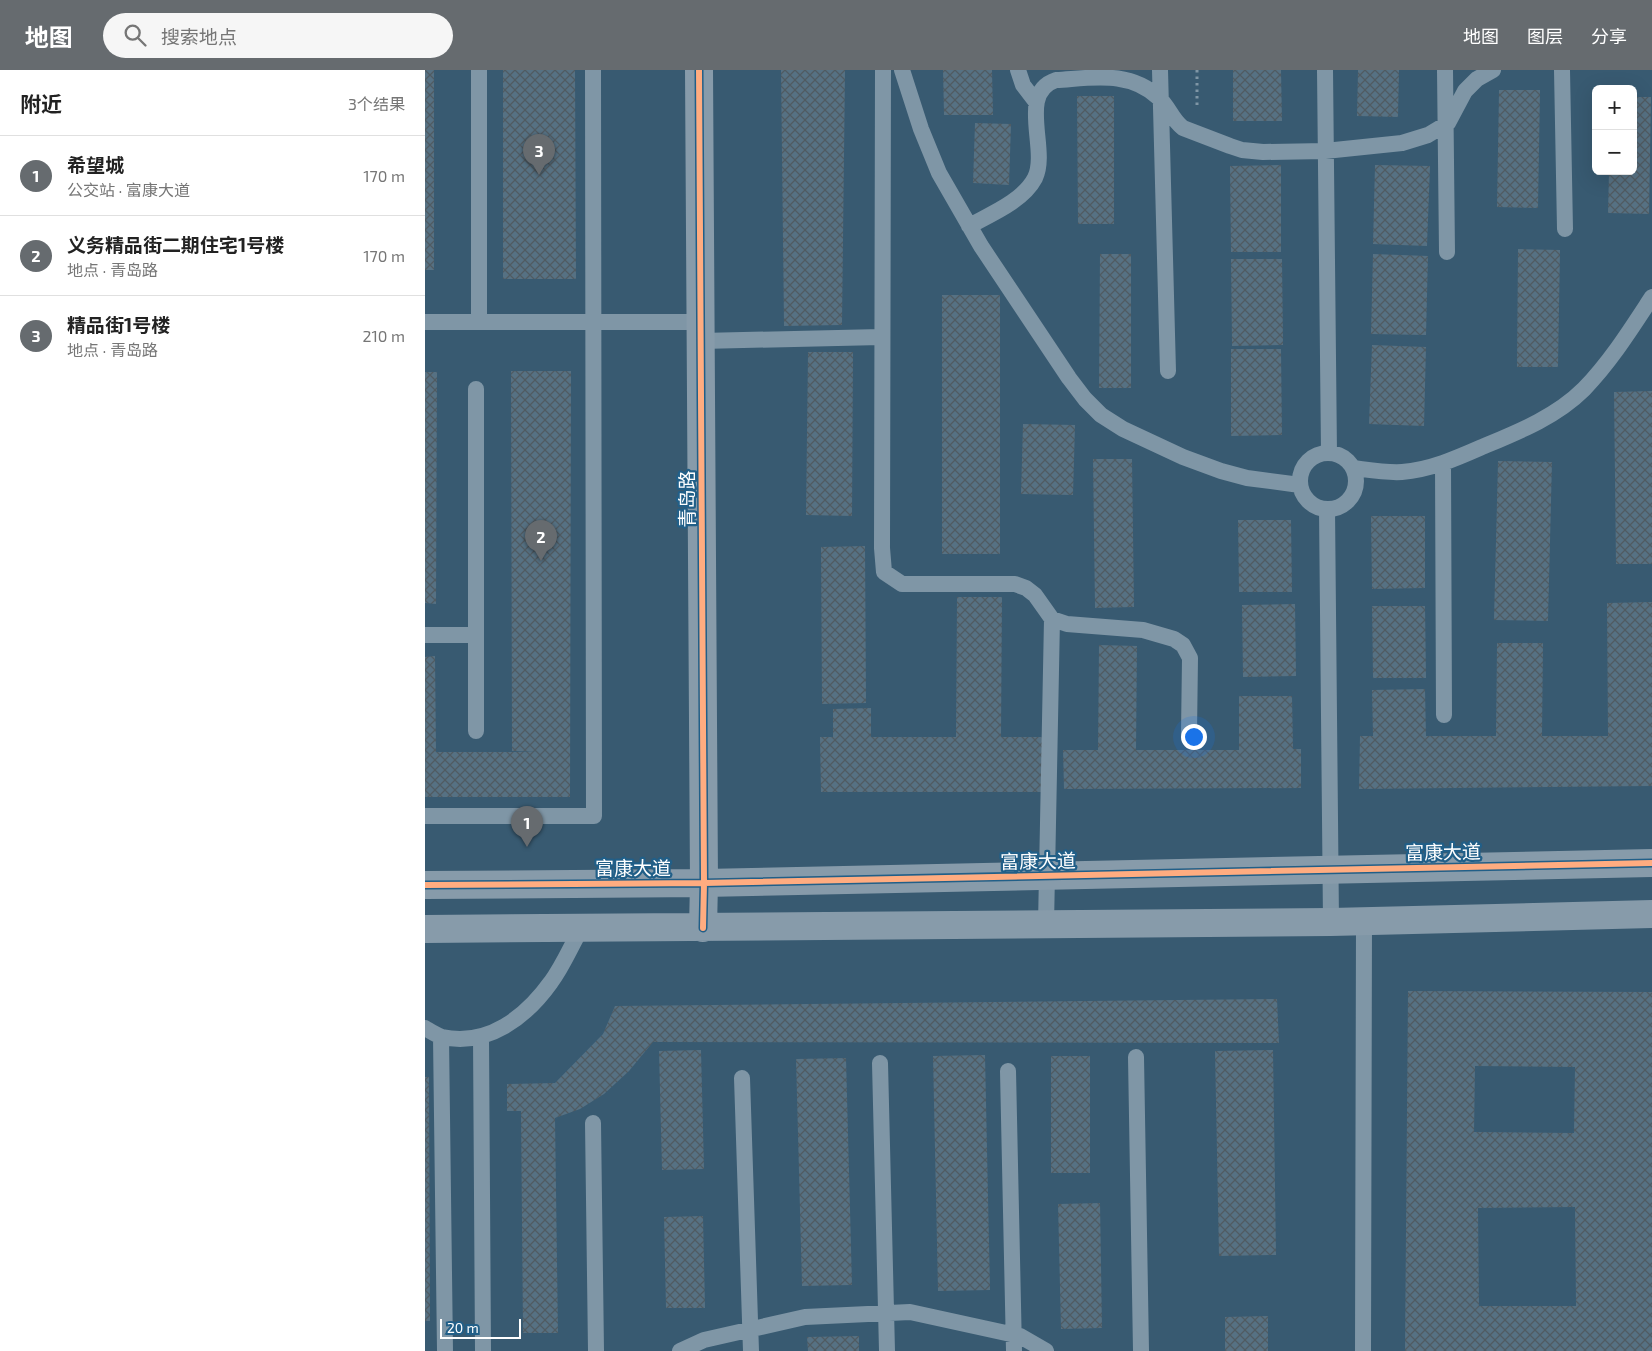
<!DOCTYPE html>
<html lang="zh">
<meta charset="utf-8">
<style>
:root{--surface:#fff;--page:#f6f6f6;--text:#222;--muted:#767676;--line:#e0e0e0;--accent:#666b6f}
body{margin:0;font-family:"Exo 2","Noto Sans SC",sans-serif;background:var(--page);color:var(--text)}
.controls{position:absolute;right:15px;top:15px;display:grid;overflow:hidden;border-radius:8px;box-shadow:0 5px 20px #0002}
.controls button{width:45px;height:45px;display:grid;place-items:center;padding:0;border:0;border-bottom:1px solid var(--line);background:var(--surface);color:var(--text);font:25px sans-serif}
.scale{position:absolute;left:15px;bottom:12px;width:81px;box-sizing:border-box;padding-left:5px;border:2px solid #fff;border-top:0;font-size:14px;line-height:18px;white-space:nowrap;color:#fff;-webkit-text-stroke:4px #215f88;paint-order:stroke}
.you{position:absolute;left:768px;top:666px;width:18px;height:18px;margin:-12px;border:4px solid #fff;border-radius:50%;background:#1a73e8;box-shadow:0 0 0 8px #1a73e833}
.badge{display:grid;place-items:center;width:32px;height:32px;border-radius:50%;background:var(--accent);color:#fff;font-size:16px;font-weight:700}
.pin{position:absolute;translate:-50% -41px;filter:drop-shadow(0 1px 2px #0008)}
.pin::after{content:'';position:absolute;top:26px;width:18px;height:15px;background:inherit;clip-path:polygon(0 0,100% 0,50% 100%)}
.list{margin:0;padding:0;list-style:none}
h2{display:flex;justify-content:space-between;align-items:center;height:65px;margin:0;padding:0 20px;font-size:21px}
h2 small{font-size:16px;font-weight:400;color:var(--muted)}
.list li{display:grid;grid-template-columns:32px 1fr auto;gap:15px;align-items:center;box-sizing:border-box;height:80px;padding:0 20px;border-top:1px solid var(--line)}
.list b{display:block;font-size:19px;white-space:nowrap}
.list p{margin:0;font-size:16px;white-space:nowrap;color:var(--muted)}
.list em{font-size:16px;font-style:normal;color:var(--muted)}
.icon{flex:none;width:28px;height:28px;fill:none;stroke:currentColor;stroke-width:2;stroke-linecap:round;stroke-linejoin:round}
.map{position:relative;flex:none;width:1227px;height:1281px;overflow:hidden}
header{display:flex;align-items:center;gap:30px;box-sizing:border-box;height:70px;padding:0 25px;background:var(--accent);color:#fff}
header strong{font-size:24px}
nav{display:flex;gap:28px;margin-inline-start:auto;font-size:18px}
.search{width:350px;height:45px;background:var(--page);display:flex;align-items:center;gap:12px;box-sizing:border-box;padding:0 18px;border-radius:28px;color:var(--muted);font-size:19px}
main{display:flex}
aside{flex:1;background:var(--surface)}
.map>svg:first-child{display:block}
.building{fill:url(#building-cross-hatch);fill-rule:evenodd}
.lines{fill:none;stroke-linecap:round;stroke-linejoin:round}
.path{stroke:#7f96a6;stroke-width:3;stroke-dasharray:2.5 4;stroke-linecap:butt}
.lane{stroke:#7f96a6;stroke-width:16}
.secondary{stroke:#879baa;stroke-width:28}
.cycleway-casing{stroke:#215f88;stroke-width:9}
.cycleway{stroke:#ffac80;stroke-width:6}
.labels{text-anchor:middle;stroke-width:4.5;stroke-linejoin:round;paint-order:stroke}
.street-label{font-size:19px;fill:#fff;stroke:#215f88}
</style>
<header>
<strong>地图</strong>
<div class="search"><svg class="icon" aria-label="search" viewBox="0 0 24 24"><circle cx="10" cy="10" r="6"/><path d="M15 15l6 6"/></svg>搜索地点</div>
<nav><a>地图</a><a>图层</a><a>分享</a></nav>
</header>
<main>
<aside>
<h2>附近<small>3个结果</small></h2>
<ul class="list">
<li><span class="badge">1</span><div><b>希望城</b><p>公交站 · 富康大道</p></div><em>170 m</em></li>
<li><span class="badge">2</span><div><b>义务精品街二期住宅1号楼</b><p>地点 · 青岛路</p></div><em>170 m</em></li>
<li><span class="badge">3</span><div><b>精品街1号楼</b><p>地点 · 青岛路</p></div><em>210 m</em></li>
</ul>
</aside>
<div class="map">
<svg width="1227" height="1281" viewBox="0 0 1227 1281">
<defs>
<pattern id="building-cross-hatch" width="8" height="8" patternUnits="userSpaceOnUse" patternTransform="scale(1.25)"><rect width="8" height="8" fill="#567183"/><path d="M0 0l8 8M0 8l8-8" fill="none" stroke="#505b62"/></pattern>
</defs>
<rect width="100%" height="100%" fill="#385a71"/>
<path class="building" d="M0 0H9V200H0Z
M78 0H150L151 209H78Z
M356 0H420L417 255 359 256Z
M518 0H567L568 45H519Z
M808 0H856L857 51H808Z
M933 0H974L973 47 932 46Z
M1074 20H1115L1113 138 1072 137Z
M652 26H689V154H653Z
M1208 27H1226L1224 144 1183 143 1184 101H1208Z
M550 53 586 54 584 115 548 113Z
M856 95V182H806L805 96Z
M950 95 1005 96 1002 176 948 174Z
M1093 179 1135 180 1133 297H1092Z
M675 184H706V318H674Z
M948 184 1003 186 1001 265 946 264Z
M806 189H857L858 275 807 276Z
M517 225H575V484H517Z
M947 275 1001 277 999 356 944 354Z
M806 279H856L857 365 806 366Z
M383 282H428L427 446 381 445Z
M86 301H146L145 727H0V587L10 586 11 682H114L87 681Z
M0 302H12L11 534 0 533Z
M1227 321V494H1191L1189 322Z
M598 354 650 355 648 425 596 424Z
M668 389H707L709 537 670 538Z
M1073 391 1127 392 1123 551 1069 550Z
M946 446H1000V518L947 519Z
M813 450H866L867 522H814Z
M440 476 441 633 397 634 396 477Z
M532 527H577L576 667H618L619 722H396L395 667H408V639L446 638V667H531Z
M1227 532V716L934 719 935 666H948L947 620 1000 619 1001 666H1071L1072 573H1118L1117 666H1183L1182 533Z
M870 534 871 606 818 607 817 535Z
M947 536H1000L1001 608H948Z
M674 575 712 576 711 680H814V626H867L868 679H876V718L639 719 638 680H673Z
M983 921 1227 922V1281H980ZM1050 996 1150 997 1149 1063 1049 1062ZM1150 1137 1151 1236H1054L1053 1138Z
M852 929 854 973 228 972 204 1001 179 1024 155 1039 130 1048 133 1263H98L96 1041H82V1014L130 1013 178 964 190 936Z
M276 980 279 1099 237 1100 234 981Z
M848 980 851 1185 794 1186 790 981Z
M560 985 565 1220 513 1221 508 986Z
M626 986H665V1103H626Z
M421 988 427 1215 377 1216 371 989Z
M0 1007H4L5 1251H0Z
M675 1133 677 1258 636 1259 633 1134Z
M278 1146 280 1238H241L239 1147Z
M843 1246V1281H800V1247Z
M434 1266V1281H383L382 1267Z"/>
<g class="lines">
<path class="path" d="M772 0V39"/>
<path class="lane" d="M458 0 457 478 459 502 477 514H590L601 518 610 525 627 549 642 554 718 560 749 569 758 575 765 588 764 663
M477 0 496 59 514 103 556 176 644 308 660 329 676 345 698 359 758 387 796 401 822 408 875 415
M593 0 598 15 611 32
M735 0 743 301
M900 0 904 383
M1020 0 1022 182
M1137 0 1140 159
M544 156C566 144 598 131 610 108 624 79 592 23 631 10 667 8 705 0 734 28 744 37 747 50 758 58L805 76 817 80 838 82 900 81 977 73 1003 65 1023 53 1040 21 1052 9 1068 0
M0 252H276
M54 252V0
M276 271 456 267
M51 319V661
M875 411a28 28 0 1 1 56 0a28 28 0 1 1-56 0Z
M1018 393 1019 645
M928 398C944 400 961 403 977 402 1005 400 1032 388 1057 377 1093 362 1131 347 1159 319 1186 291 1206 259 1227 227
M902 439 906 852
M0 565H51
M0 746H169L168 0
M621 855 627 549
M0 958C5 961 11 965 17 967 63 977 101 947 126 912 138 896 146 876 156 859
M16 967 20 1281
M56 967 58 1281
M711 987 716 1281
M455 993 462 1281
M583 1001 589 1281
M317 1008 326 1281
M168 1053 171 1281
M255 1281 279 1270 380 1247 485 1242 595 1266 621 1281
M938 1281 939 851"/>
<path class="secondary" d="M274 0 279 813 278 858
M0 815 279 813 1227 793
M0 859 906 852 1227 844"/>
<g class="cycleway-casing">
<path id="cycleway" d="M274 0 279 813 278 858
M0 815 279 813 1227 793"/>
</g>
<use href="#cycleway" class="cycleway"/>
</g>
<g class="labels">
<g class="street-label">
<text transform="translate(262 429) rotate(-90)" y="7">青岛路</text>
<text transform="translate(1018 782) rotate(-1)" y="7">富康大道</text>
<text transform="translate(613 791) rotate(-1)" y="7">富康大道</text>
<text x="208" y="805">富康大道</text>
</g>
</g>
</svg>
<div class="controls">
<button>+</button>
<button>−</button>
</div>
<div class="scale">20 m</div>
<div class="you"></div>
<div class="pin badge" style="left:102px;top:777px">1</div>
<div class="pin badge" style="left:116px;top:491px">2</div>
<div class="pin badge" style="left:114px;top:105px">3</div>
</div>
</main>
